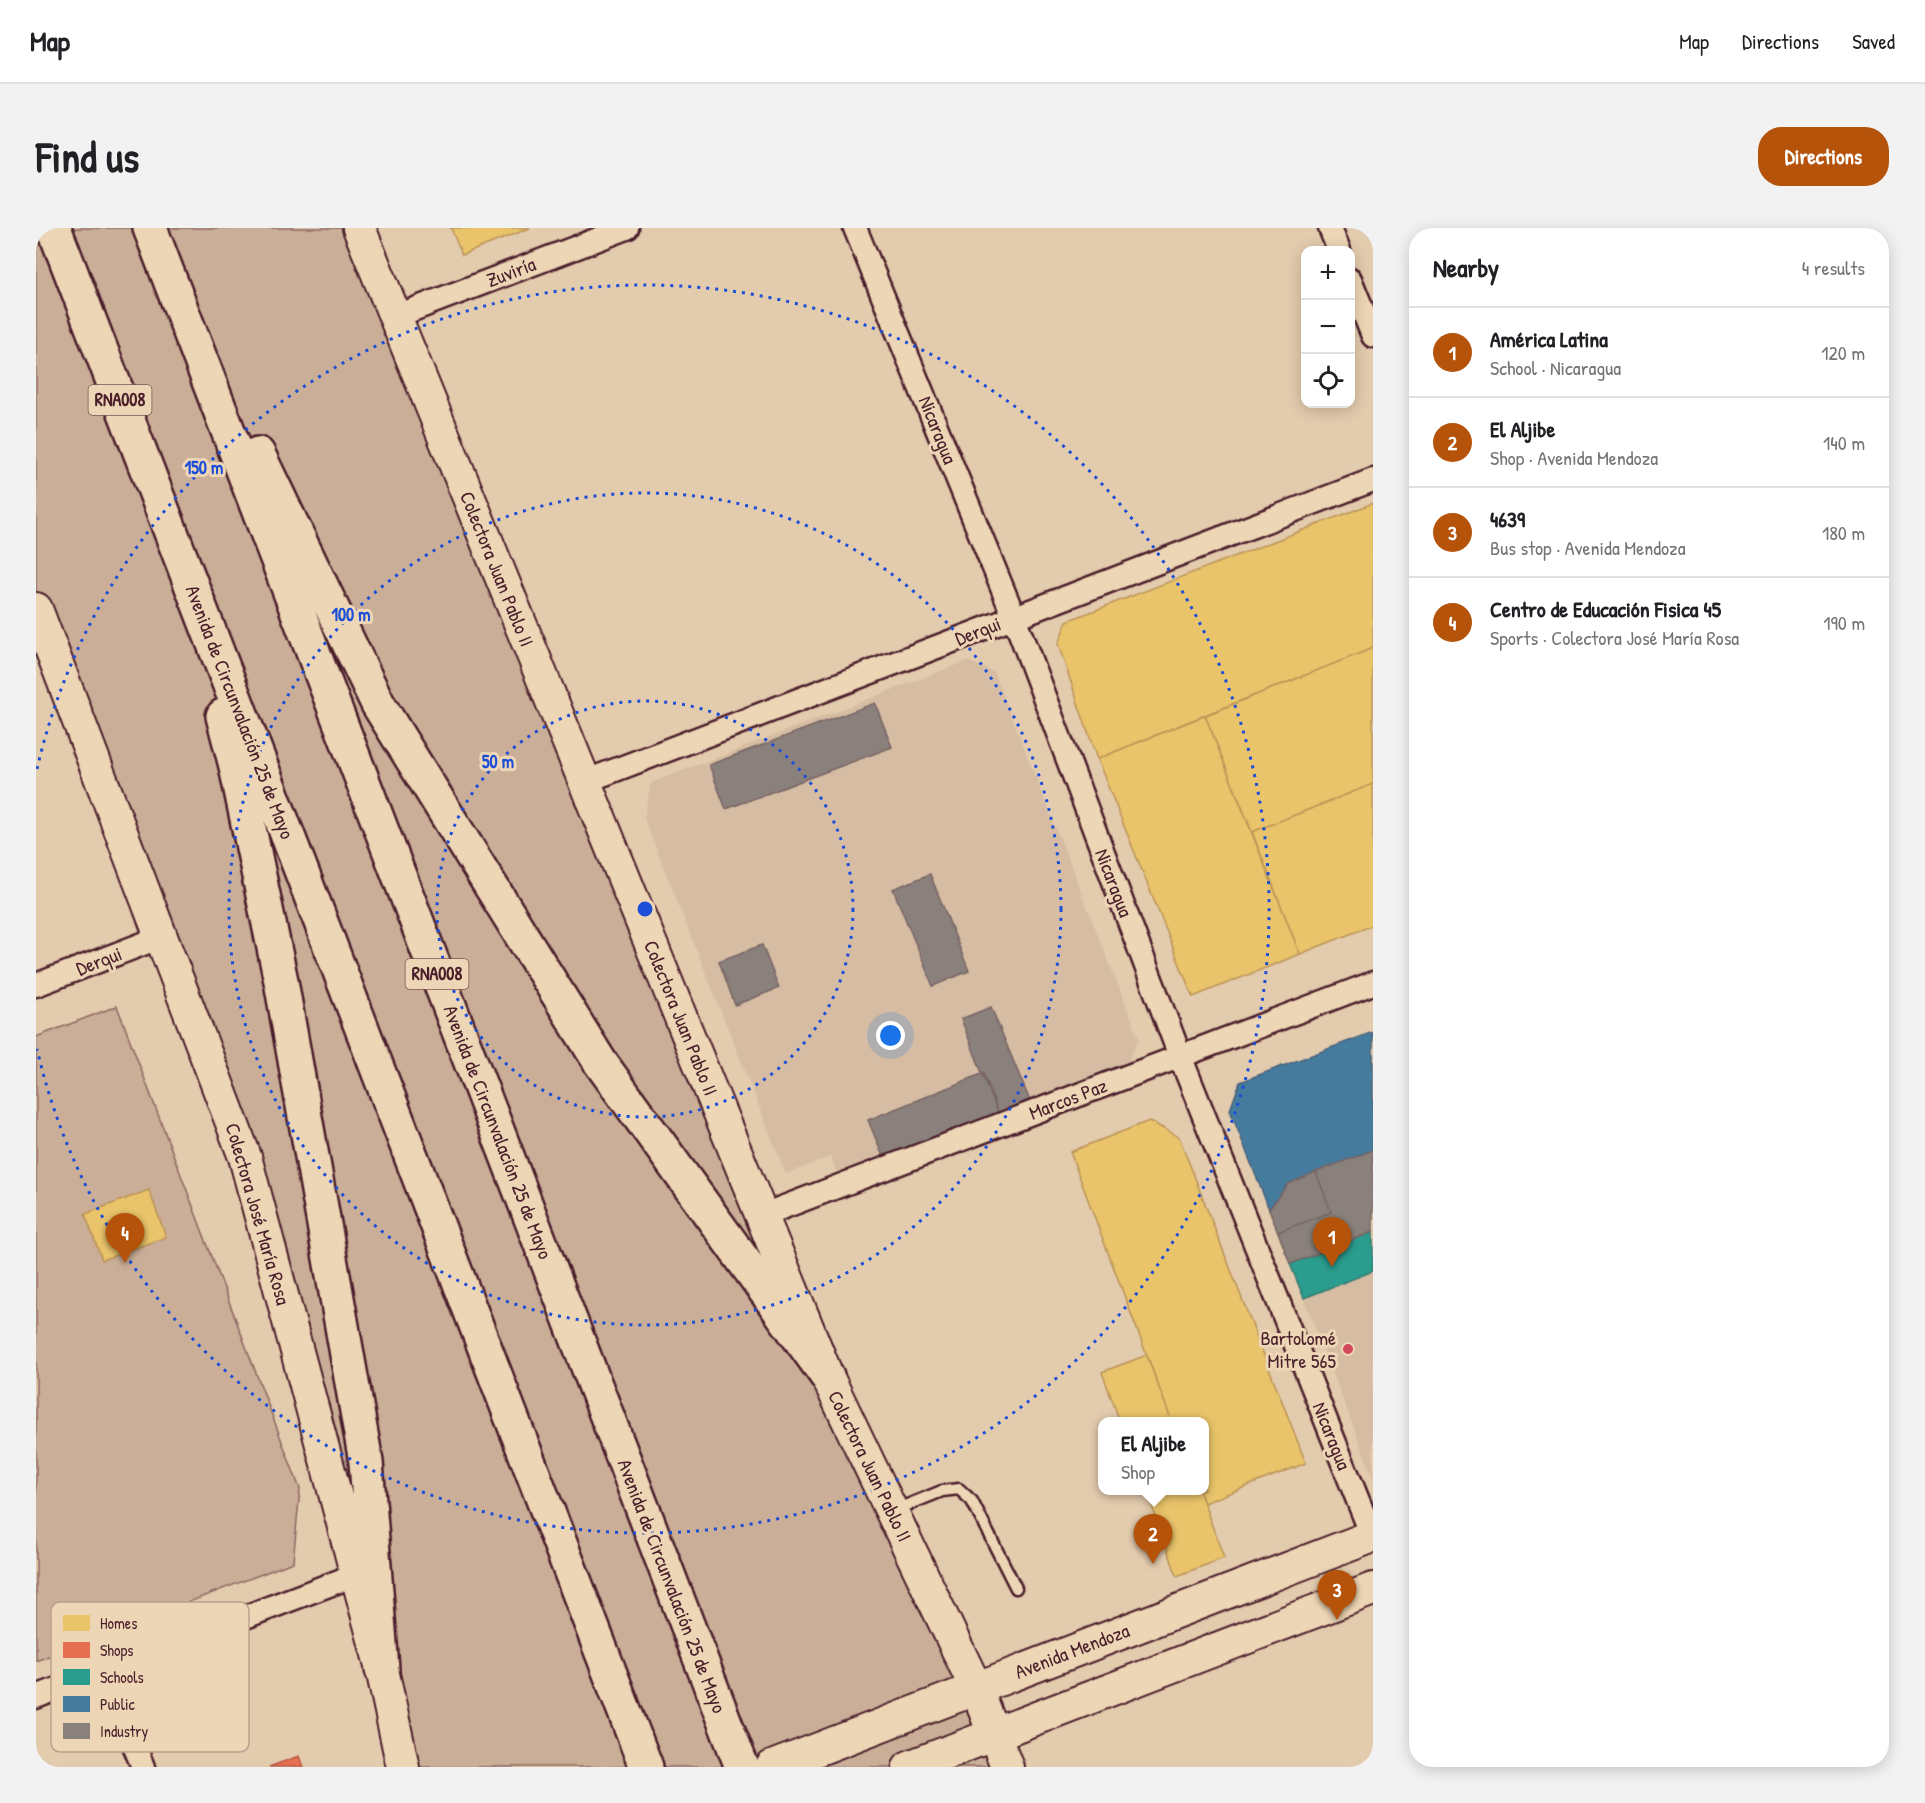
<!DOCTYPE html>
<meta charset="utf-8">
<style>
:root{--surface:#fff;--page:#f2f2f2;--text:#202124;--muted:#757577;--line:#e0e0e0;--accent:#b45309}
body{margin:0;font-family:"Patrick Hand",sans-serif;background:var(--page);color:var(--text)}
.controls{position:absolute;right:18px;top:18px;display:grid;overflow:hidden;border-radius:12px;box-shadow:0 3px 15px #0003}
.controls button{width:54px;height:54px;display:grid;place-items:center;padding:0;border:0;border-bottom:2px solid var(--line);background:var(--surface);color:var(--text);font:30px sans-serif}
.you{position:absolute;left:855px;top:808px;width:21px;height:21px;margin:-15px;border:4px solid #fff;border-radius:50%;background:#1a73e8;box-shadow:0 0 0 9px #1a73e833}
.badge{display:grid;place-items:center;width:39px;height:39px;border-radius:50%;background:var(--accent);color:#fff;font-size:20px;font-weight:700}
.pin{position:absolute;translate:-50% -50px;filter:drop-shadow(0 2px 3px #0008)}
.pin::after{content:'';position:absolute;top:32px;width:21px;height:18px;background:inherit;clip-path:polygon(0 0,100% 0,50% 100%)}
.popup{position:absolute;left:1062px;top:1189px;width:111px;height:78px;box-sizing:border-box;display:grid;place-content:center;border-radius:12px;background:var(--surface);filter:drop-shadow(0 2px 4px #0005);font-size:20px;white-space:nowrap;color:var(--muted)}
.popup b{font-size:22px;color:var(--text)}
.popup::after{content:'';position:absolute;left:50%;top:100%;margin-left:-12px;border:12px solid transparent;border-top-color:var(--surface)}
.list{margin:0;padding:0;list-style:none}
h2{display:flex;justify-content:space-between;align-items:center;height:78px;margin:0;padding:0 24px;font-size:26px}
h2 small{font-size:20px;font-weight:400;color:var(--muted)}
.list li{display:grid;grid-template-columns:39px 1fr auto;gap:18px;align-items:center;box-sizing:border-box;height:90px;padding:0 24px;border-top:2px solid var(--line)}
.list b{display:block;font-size:22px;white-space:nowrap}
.list p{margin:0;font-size:20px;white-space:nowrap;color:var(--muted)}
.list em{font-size:20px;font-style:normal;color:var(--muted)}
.icon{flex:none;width:33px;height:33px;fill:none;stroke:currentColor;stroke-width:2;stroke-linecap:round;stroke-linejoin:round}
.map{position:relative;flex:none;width:1337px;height:1539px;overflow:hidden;border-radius:24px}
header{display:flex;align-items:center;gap:36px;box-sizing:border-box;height:84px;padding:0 30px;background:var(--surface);border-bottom:2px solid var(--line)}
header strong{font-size:28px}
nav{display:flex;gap:33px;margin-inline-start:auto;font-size:21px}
.intro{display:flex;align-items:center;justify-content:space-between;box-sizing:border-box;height:144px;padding:0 36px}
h1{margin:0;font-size:42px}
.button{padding:15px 27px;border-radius:24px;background:var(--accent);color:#fff;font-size:21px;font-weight:700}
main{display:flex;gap:36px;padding:0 36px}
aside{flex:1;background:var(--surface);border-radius:24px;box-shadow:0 3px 15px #0003}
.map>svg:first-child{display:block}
.built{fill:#d6bca2}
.green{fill:#caae97;stroke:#8a6661;stroke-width:1.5}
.homes{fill:#e9c46a;stroke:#b99257;stroke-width:1.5}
.shops{fill:#e76f51;stroke:#b85746;stroke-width:1.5}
.schools{fill:#2a9d8f;stroke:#347771;stroke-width:1.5}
.public{fill:#457b9d;stroke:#465f7b;stroke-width:1.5}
.industry{fill:#8a817c;stroke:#776464;stroke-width:1.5}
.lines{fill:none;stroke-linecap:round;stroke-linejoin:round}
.lane-casing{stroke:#4a1f2b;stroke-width:15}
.street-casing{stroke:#4a1f2b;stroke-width:27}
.secondary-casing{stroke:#4a1f2b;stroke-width:36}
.highway-casing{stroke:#4a1f2b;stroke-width:38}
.lane{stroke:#edd6b5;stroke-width:10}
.street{stroke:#edd6b5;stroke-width:22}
.secondary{stroke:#edd6b5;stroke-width:32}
.highway{stroke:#edd6b5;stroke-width:33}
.ring{fill:none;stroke:#1d4ed8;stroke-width:3;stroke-dasharray:3 6}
.poi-dot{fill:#d1495b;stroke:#edd6b5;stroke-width:2}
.labels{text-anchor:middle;stroke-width:6;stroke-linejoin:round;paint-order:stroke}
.shield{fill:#edd6b5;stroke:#7b5654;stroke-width:1.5}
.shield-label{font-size:18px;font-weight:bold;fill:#4a1f2b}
.street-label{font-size:20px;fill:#4a1f2b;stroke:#edd6b5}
.poi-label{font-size:20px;fill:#4a1f2b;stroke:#edd6b5;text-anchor:end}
.key{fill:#edd6b5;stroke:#bc9f8c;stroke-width:1.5}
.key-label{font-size:16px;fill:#4a1f2b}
.centre{fill:#1d4ed8;stroke:#edd6b5;stroke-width:3}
.ring-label{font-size:18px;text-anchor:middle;font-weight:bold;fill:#1d4ed8;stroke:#edd6b5;stroke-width:6;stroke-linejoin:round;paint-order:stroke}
</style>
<header>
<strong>Map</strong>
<nav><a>Map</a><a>Directions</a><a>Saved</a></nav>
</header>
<div class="intro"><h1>Find us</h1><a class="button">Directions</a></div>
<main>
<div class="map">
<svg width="1337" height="1539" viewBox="0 0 1337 1539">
<rect width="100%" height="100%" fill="#e3cbad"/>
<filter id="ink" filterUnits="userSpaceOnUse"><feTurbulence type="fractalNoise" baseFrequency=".0167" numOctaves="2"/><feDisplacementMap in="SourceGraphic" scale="12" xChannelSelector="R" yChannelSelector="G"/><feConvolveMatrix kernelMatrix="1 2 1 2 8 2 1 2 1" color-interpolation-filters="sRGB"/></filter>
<g filter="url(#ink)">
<path class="built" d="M931 433 958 444 1103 810 1092 834 803 949 794 929 750 946 608 590 615 555Z
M1337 804V1249L1242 1004 1204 854Z"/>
<path class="green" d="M0 0H323L971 1539H367L209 929 0 381Z
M81 778 264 1261 257 1334 0 1433V809Z"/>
<path class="homes" d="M415 0H494L426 27Z
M1337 275V420L1061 531 1022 416 1031 393Z
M1337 420V556L1216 604 1169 487Z
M1169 487 1264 726 1157 769 1061 531Z
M1337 556V697L1264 726 1216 604Z
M1113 893 1143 909 1270 1235 1168 1275 1163 1262H1168V1194H1136L1034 924Z
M113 962 130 1009 66 1032 49 986Z
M1111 1127 1136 1194H1084L1066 1144Z
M1110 1262H1163L1188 1330 1141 1348Z"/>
<path class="shops" d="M263 1528 267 1539H233Z"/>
<path class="schools" d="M1337 1004V1043L1268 1070 1254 1036Z"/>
<path class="public" d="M1337 804V922L1252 956 1233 981 1194 882 1204 854Z"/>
<path class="industry" d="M839 475 856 519 690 581 673 537Z
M894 646 933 743 897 758 857 661Z
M726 717 743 760 699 777 683 733Z
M955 779 994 873 962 885 925 791Z
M948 845 962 885 848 931 832 892Z
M1337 922V1004L1254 1036 1242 1004 1295 984 1280 944Z
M1280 944 1295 984 1242 1004 1233 981 1252 956Z"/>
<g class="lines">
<g class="lane-casing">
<path id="lane" d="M859 1282 906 1263 923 1261 936 1273 980 1360"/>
</g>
<g class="street-casing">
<path id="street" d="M819 0 978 389 1144 828 1337 1310
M1294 0 1303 22
M1314 51 1337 108
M358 89 591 0
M548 554 1337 252
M0 757 125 709
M727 987 1337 755
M68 1443 107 1539
M0 1469 319 1347"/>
</g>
<g class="secondary-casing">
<path id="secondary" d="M323 0 791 1148 940 1460 971 1539
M0 381 209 929 346 1441 367 1539
M736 1539 1337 1308
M873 1539 1337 1361"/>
</g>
<g class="highway-casing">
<path id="highway" d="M18 0 610 1539
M114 0 706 1539
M222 226 342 476 564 834 791 1148
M187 488 200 538 245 753 330 1234 346 1441"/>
</g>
<use href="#lane" class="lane"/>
<use href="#street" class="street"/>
<use href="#secondary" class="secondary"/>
<use href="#highway" class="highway"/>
</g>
</g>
<g class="ring">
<circle cx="609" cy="681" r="208"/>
<circle cx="609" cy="681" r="416"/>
<path d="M1 541A624 624 0 1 1 1 821"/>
</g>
<circle class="poi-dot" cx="1312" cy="1121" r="6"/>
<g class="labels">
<g class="shield">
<rect x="52.5" y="157" width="63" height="30" rx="4.5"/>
<rect x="369.5" y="731" width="63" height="30" rx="4.5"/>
</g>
<g class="shield-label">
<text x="84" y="178">RNA008</text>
<text x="401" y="752">RNA008</text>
</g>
<g class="street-label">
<text transform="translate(475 44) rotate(-21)" y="7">Zuviría</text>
<text transform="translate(902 202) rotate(68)" y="7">Nicaragua</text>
<text transform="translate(461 341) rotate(68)" y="7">Colectora Juan Pablo II</text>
<text transform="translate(942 403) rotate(-21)" y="7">Derqui</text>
<text transform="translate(204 484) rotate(69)" y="7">Avenida de Circunvalación 25 de Mayo</text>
<text transform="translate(1078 655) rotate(69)" y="7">Nicaragua</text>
<text transform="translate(63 733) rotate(-21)" y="7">Derqui</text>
<text transform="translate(645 790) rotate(68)" y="7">Colectora Juan Pablo II</text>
<text transform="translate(1032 871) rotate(-21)" y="7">Marcos Paz</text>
<text transform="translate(462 904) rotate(69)" y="7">Avenida de Circunvalación 25 de Mayo</text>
<text transform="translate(222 986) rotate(74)" y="7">Colectora José María Rosa</text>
<text transform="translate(1296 1208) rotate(68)" y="7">Nicaragua</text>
<text transform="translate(834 1238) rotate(64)" y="7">Colectora Juan Pablo II</text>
<text transform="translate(636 1358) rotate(69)" y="7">Avenida de Circunvalación 25 de Mayo</text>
<text transform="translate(1036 1423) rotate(-21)" y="7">Avenida Mendoza</text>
</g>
<g class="poi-label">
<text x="1300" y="1117">Bartolomé<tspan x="1300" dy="23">Mitre 565</tspan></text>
</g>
</g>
<rect x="15" y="1374" width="198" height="150" rx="9" class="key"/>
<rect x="27" y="1387" width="27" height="16" fill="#e9c46a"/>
<rect x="27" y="1414" width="27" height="16" fill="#e76f51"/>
<rect x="27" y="1441" width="27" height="16" fill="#2a9d8f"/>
<rect x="27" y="1468" width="27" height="16" fill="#457b9d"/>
<rect x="27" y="1495" width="27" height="16" fill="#8a817c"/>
<g class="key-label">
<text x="64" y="1401">Homes</text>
<text x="64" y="1428">Shops</text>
<text x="64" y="1455">Schools</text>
<text x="64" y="1482">Public</text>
<text x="64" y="1509">Industry</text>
</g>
<circle cx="609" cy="681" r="9" class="centre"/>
<g class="ring-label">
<text x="168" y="246">150 m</text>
<text x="315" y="393">100 m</text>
<text x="462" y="540">50 m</text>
</g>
</svg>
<div class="controls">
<button>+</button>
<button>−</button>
<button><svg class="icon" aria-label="locate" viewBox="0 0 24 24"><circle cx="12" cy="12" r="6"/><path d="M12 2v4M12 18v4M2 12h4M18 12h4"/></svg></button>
</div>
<div class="you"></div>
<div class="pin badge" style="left:1296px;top:1039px">1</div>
<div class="pin badge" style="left:1117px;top:1336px">2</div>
<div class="popup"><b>El Aljibe</b>Shop</div>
<div class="pin badge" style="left:1301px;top:1392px">3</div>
<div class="pin badge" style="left:89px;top:1035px">4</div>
</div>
<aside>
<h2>Nearby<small>4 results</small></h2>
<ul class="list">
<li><span class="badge">1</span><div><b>América Latina</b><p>School · Nicaragua</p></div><em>120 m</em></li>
<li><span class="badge">2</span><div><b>El Aljibe</b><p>Shop · Avenida Mendoza</p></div><em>140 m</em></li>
<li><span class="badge">3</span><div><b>4639</b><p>Bus stop · Avenida Mendoza</p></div><em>180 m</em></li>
<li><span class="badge">4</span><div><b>Centro de Educación Fisica 45</b><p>Sports · Colectora José María Rosa</p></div><em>190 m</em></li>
</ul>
</aside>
</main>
